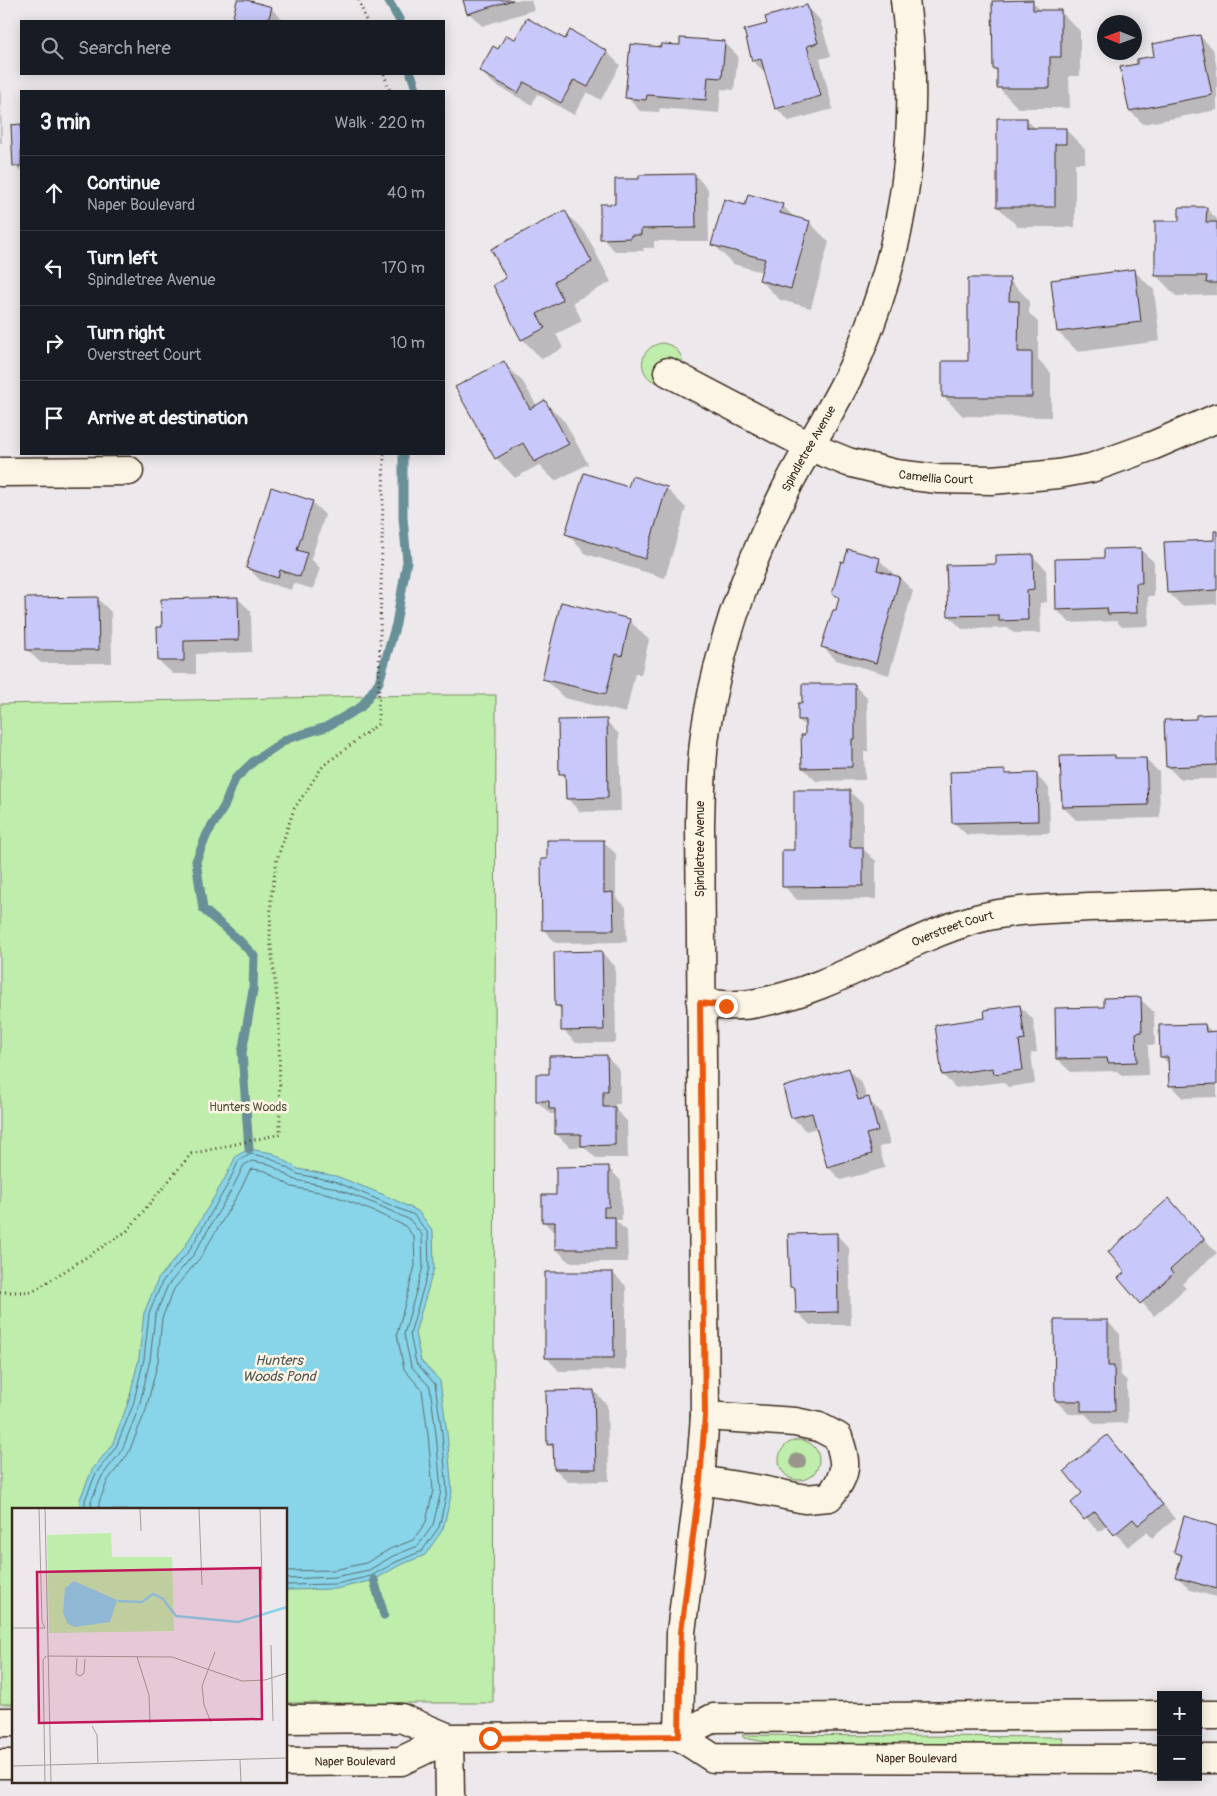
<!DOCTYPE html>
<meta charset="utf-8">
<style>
:root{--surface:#171b24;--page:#242831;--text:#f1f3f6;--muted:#9ea1a6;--line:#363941}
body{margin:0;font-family:Pangolin,sans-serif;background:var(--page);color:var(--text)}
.controls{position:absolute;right:15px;bottom:15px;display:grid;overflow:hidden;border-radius:0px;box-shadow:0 2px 12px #0003}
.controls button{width:45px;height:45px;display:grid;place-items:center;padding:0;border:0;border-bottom:1px solid var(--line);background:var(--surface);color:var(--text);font:25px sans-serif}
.compass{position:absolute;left:1097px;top:15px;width:45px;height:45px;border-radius:50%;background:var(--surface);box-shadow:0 2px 12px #0003;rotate:271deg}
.stop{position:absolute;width:15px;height:15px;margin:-11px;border:4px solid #ea580c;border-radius:50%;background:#fff}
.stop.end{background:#ea580c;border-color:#fff;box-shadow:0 1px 5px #0008}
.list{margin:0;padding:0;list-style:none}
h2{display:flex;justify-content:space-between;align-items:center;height:65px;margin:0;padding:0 20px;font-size:21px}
h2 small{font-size:16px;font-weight:400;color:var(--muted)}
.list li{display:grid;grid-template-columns:32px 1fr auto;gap:15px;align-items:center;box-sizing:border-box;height:75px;padding:0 20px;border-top:1px solid var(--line)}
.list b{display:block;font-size:19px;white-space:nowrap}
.list p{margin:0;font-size:16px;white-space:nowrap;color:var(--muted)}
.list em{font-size:16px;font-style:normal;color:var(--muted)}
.icon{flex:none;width:28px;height:28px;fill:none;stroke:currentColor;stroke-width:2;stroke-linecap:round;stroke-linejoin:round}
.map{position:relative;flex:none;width:1217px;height:1796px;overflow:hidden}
.search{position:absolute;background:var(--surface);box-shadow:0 2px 12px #0003;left:20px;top:20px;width:425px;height:55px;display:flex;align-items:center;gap:12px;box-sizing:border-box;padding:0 18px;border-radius:0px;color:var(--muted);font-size:19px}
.panel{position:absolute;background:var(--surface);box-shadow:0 2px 12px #0003;left:20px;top:90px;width:425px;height:365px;border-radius:0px}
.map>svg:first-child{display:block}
.green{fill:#bfedab;stroke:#7d8c64}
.water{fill:#88d4e9;stroke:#699098}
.shadow{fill:#0003}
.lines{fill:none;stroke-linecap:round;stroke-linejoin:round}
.shore{stroke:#5a6e6f;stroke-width:1}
.stream{stroke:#699098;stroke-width:9}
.building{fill:#c8c8fa;stroke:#3b2a1e}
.minor-casing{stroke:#3b2a1e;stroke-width:31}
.major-casing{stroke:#3b2a1e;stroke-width:31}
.path{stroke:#3b2a1e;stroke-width:3;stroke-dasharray:1 4;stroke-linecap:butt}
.minor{stroke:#fcf5e5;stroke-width:28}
.major{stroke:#fcf5e5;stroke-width:28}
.tree{fill:#99958a}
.route{stroke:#ea580c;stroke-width:6}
.labels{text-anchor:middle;stroke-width:5;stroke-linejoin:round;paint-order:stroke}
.street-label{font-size:12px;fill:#3b2a1e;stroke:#fcf5e5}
.park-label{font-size:12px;fill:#55513a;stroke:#fcf5e5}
.water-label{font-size:14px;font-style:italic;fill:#4e5451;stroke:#fcf5e5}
.inset-river{fill:none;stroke:#88d4e9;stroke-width:2.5}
.inset-road{fill:none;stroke:#a59c99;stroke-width:1}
.view{fill:#c2185b;fill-opacity:0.15;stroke:#c2185b;stroke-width:2.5}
.inset-edge{fill:none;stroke:#3b2a1e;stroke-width:2.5}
</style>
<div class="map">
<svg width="1217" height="1796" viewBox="0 0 1217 1796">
<rect width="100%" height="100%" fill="#ece8eb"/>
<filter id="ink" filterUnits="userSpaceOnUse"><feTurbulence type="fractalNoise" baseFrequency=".02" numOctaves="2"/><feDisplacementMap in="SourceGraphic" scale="10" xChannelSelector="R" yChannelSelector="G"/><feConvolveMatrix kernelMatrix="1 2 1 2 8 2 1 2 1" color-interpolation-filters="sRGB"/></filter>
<g filter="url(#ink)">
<path class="green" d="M662 343C676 345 683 354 683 367L662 384C636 380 636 347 662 343Z
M423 695H496L493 1703H286V1510H14V1704H0V704Z
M779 1460a20 20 0 1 1 40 0a20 20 0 1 1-40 0Z
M742 1735 1062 1737 1064 1746 936 1744 771 1743 744 1738Z"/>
<path class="water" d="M249 1149 273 1153 298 1169 336 1176 382 1194 418 1211 433 1231 434 1268 415 1333 421 1361 440 1381 447 1433 452 1492 443 1529 425 1555 398 1566 374 1580 336 1589 286 1590V1510H81L80 1499 92 1470 112 1445 128 1403 139 1358 144 1313 158 1279 184 1248 223 1182 236 1156Z"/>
<path class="shadow" d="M239 0 271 8 284 21H233Z
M465 0H531L534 10 482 26 469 13Z
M1032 2 1042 11H1060L1080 31V76H1069L1070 108H1018L999 88 998 73 994 68Z
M807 6 820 20 831 56 820 59 833 109 789 121 776 108 767 75 753 61 769 25Z
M570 32 607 52 620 65 601 100 587 92 574 115 537 94 532 105 494 84 480 71 516 41 566 40Z
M1200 36 1213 49 1217 69V110L1143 124 1130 111 1139 65Z
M725 43 738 56 734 90 721 89 719 113 660 108 659 112 640 111 627 97 662 48Z
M0 91 1 92 2 143H0Z
M1026 119 1036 129H1065L1085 149V163H1075V227H1018L998 207Z
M21 125V172L15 165 12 126Z
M695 175 708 189 709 241H654V248H643L644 251H615L602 238 616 205 640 180Z
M782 205 796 219 809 222 829 242 811 308 780 300 760 280 762 272 733 264 713 244 746 206Z
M1206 208 1217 219V295L1176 296 1157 276 1180 222Z
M565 212 585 232 611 282 573 302 582 321 556 334 563 348 542 359 522 339 508 278Z
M1134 271 1154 290 1160 341 1078 352 1058 332Z
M1009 280 1029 300V313L1038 322V359L1051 373V417L963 416 943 396 969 362Z
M503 362 523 382 537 406 545 402 565 422 588 464 555 481 539 465 515 478 496 458Z
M629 488H666L686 508 665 578 586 554 567 534Z
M312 502 325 515 311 559 320 568 313 589 293 583 291 590 261 581 248 568Z
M1217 532V604L1182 606 1168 592 1216 541Z
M1140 549 1154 562V596H1148L1149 626 1122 627 1116 621 1070 623 1057 610 1105 559Z
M1032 556 1046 569 1047 602 1040 603 1041 633H1014L1008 628 962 629 949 616 998 565Z
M879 560 893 573 892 576 900 578 913 591 889 675 836 660 823 647 840 600 834 594Z
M237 598 251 611 252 652 196 654V674H173L159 661 163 628Z
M98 599 111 612 112 663H41L27 650Z
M629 620 649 640 641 675 635 673 626 713 564 698 544 678Z
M854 685 867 698 868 752H864L865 780 816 781 803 768 806 727 799 720Z
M1217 715V779H1180L1167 766 1197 720Z
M606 721 619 734 621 811 580 812 567 798V779L561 773Z
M1114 756 1118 760 1145 759 1159 772 1160 818 1076 820 1063 807Z
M1005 771 1009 775H1036L1049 788 1050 833 967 835 953 822Z
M849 791 863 804V849L876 861V899L797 900 784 886 795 851Z
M603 841 616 854V897L626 907 627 942 556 943 543 929Z
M602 953 615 966 616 1043H576L563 1030 562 1011 556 1005Z
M1140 999 1154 1012 1155 1045H1148L1149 1075 1122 1076 1117 1071 1071 1072 1057 1059 1105 1008Z
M1020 1006 1033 1019 1037 1052 1031 1053 1035 1083 1008 1087 1003 1082 956 1088 943 1075 986 1019Z
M1205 1025 1213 1033H1217V1097L1183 1098 1170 1085V1065L1161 1056Z
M607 1057 620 1070V1104H615V1109L627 1121 628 1158H596L584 1147H570L556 1134V1114H550L537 1101 550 1076Z
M849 1070 862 1083 867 1099 881 1112 890 1144 879 1147 885 1168 841 1180 828 1167 817 1128 806 1131 793 1118 784 1087Z
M608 1167 621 1181 622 1220H615L627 1231 628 1262H569L556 1249V1234L543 1221 557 1196Z
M1182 1213 1217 1253 1182 1284 1186 1288 1154 1316 1120 1278Z
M836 1234 849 1248 851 1325H810L797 1312V1293L791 1287Z
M613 1273 626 1286V1370L559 1371 546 1357Z
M1107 1321 1120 1334 1121 1375 1127 1381 1128 1423 1095 1424 1085 1414H1069L1056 1401Z
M594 1391 607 1405 609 1481 568 1482 555 1469V1450L548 1444Z
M1107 1437 1120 1450 1175 1519 1152 1538 1147 1532 1128 1547 1108 1525 1099 1532 1072 1503 1084 1494Z
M1217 1527V1597L1190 1590 1177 1576 1182 1558 1176 1552Z"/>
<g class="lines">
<path class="shore" d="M85 1510V1500L96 1473 116 1447 133 1405 144 1359 149 1314 162 1282 189 1251 228 1184 239 1160 251 1154 271 1158 297 1174 334 1181 414 1215 428 1233 429 1268 410 1334 416 1363 435 1384 442 1433 447 1492 439 1527 422 1551 396 1562 371 1576 336 1584 286 1585
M92 1510 91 1501 102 1476 122 1450 139 1407 150 1360 155 1316 168 1285 194 1254 233 1187 244 1165 252 1161 269 1164 295 1180 332 1187 378 1205 410 1220 422 1235 423 1267 404 1334 411 1366 430 1387 436 1434 441 1491 433 1525 418 1546 393 1556 369 1570 335 1577 286 1579
M99 1510V1502L108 1480 128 1454 146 1410 158 1361 162 1318 174 1289 200 1258 240 1191 250 1170 253 1169 266 1171 292 1187 330 1194 375 1212 405 1226 414 1237 415 1266 397 1334 404 1369 422 1390 428 1435 433 1490 426 1522 413 1540 390 1549 366 1563 334 1570 286 1571"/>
<path class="stream" d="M388 0 400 21
M411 74 417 91
M249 1149 242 1053 253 990 254 956 241 942 203 909 196 861 207 834 224 807 235 779 254 761 287 739 326 727 361 707 379 682 396 624 407 561 403 518V454
M374 1580 384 1615"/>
</g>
<path class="building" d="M237 0H247L272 7 268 21H232Z
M463 0H513L467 14Z
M1033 0V10H1061V57H1050V88H997V69H993L992 1Z
M807 5 818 43 807 46 821 96 775 109 761 59 752 61 744 30 767 24 765 17Z
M527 18 565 39 570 30 607 51 588 87 574 80 561 103 524 82 518 93 479 71 493 46 498 49 506 35 515 39Z
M1200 35 1212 95 1129 111 1120 67 1137 64V59L1154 56 1152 44Z
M680 38 725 41 722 78 708 77 706 100 647 95 646 100 625 98 630 44 661 47V44L680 45Z
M997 118H1027V128H1066V144H1055V207H997Z
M21 124V166H13L11 125Z
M695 174 696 228 641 229V235H631V238L600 239V204H615V179H639V175Z
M748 194 783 204 780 213 810 221 791 289 759 280 765 259 711 245 724 199 745 205Z
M1179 207H1207L1206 222H1217V283H1206L1207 276H1155V221H1179Z
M565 210 592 262 554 282 563 300 537 314 545 328 521 340 493 285 506 278 491 249Z
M1135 269 1141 322 1057 332 1051 280Z
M968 278H1010L1009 301H1019L1018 352H1032V397H942V361H968Z
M504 361 530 409 545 400 569 444 534 462 523 443 495 459 455 387Z
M584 473 628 487 632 476 667 487 645 559 565 534Z
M271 487 313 501 297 550 307 553 300 577 280 570 278 578 246 568Z
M1214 531H1217V590L1167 593 1164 542 1214 540Z
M1141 548 1142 583H1136L1137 613 1108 614 1107 608 1056 610 1055 559 1104 558V549Z
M848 549 880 558 877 570 900 577 876 663 821 647 828 625 833 610H836L839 597 832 594 841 561 844 562Z
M1033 554 1034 589 1027 590 1028 620 999 621V615L948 616 946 565 996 564V555Z
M98 597 99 650H26L25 598Z
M238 597 239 640 184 641V661H158L157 627H162L161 599Z
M561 602 630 619 622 656 616 654 606 694 542 679Z
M802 684H855V739H852V767L802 768 801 735H805V720H798V703H802Z
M1217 714V765L1166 767 1164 720 1196 719V715Z
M607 719 608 798 566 799 565 774H559L558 720Z
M1115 755V758H1146L1148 805 1062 807 1060 756Z
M1005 770V774L1037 773 1038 821 952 823 950 772Z
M794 790H850V847H863V886L782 887V850H794Z
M547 840H604V893L613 892 614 930H542L541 859H547Z
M602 951 604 1030 561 1031V1006H555L554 952Z
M1141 997 1142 1032 1136 1033 1137 1062 1108 1063 1107 1058 1056 1059 1055 1008 1104 1007V998Z
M1020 1005 1025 1040 1019 1041 1023 1070 994 1074 993 1068 942 1075 935 1025 985 1018 984 1010Z
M1205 1024 1206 1032 1217 1031V1084L1169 1086 1168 1057H1160L1159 1025Z
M607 1055 608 1091H603V1107H615V1145L581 1146V1134H555V1109H549V1101H536V1074H549V1056Z
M849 1068 858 1100 869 1097 878 1131 866 1134 872 1154 827 1167 812 1113 791 1118 783 1087Z
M609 1166V1207H604V1217H615V1249H555V1222H542V1195H556V1167Z
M1169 1198 1204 1239 1170 1270 1173 1274 1140 1304 1118 1278 1125 1272 1108 1252Z
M837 1233 838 1312 796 1313 795 1288 790 1287 788 1234Z
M545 1272H613L614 1358H545Z
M1054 1320H1108V1366H1114L1115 1411H1081V1401H1055Z
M594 1390 596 1469H554L553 1444 547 1445 546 1391Z
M1107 1435 1163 1505 1138 1525 1133 1519 1114 1535 1095 1511 1084 1520 1071 1503 1082 1493 1064 1471Z
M1184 1516 1217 1526V1589L1175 1577 1182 1555 1174 1552Z"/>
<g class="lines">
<g class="minor-casing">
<g id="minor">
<path id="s1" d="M668 372 811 447 848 462 896 474 938 479 992 480 1058 474 1091 468 1152 446 1217 418"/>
<path d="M0 472 129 471"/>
<path id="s2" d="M701 1003C719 1005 738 1007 757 1003 835 989 900 941 976 919 1012 909 1051 909 1088 907 1131 906 1174 905 1217 903"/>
<path d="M700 1480 756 1489 805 1499 829 1497C848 1474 847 1464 838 1437L819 1427 795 1422 705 1416"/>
<path id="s3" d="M679 1736 681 1632 700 1480 705 1416 700 824C701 788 701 752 708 716 722 635 752 556 789 483 809 445 834 408 852 369 863 346 872 320 880 296 911 201 918 99 905 0"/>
<path d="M449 1738 450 1796"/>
</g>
</g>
<g class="major-casing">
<g id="major">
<path d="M1198 1715H1217"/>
<path d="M286 1719 401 1718 449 1738 679 1736 713 1718 1161 1715"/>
<path d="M0 1722H14"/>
<path id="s4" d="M679 1736 713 1758 1161 1759"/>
<path d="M1198 1759H1217"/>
<path id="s5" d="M286 1762 401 1761 449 1738"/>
<path d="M0 1764H14"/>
</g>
</g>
<path class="path" d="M359 0 366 21
M384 74 390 91
M0 1292H32L127 1231 191 1154 280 1134 279 1016 270 938 271 898 277 859 294 809 323 766 378 724 384 454"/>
<use href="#minor" class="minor"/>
<use href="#major" class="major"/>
</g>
<circle class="tree" cx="798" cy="1461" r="8"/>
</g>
<g class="lines" filter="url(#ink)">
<path class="route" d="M490 1738 679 1736 681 1632 700 1480 705 1416 700 1003 726 1006"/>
</g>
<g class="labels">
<g class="street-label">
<text dy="4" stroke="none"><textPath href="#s3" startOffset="1309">Spindletree Avenue</textPath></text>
<text dy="4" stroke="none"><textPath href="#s1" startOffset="291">Camellia Court</textPath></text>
<text transform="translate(700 849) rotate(-90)" y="4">Spindletree Avenue</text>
<text dy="4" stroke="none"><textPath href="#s2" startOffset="266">Overstreet Court</textPath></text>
<text dy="4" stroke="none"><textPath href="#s4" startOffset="244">Naper Boulevard</textPath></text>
<text dy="4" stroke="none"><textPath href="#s5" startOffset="69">Naper Boulevard</textPath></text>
</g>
<g class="park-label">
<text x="248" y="1111">Hunters Woods</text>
</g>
<g class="water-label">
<text x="279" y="1365">Hunters<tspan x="279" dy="16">Woods Pond</tspan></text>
</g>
</g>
<g transform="translate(12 1508)">
<rect width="275" height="275" fill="#ece8eb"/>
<path d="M99 25 100 49H160L162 123 37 125 35 27Z" fill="#bfedab"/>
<path d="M62 73 105 92 98 114 63 119 56 116 51 105 53 80Z" fill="#88d4e9"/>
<path class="inset-river" d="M106 93 130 94 141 86 151 91 164 108 226 114 275 99"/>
<path class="inset-road" d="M27 0 30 114 33 120M33 0 39 275M128 0 129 23M187 0 190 77M248 0 250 72M0 120H33M259 137 261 213M35 148 160 149 230 173 253 172 275 165M125 149 137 187 138 215M65 150 64 166 68 168 72 165 73 151M199 214 192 197 190 178 203 144M80 218 85 227 86 256M228 252 229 275M0 258 275 250M33 275 31 152 34 148"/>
<path class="view" d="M248 60 250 211 27 215 25 64Z"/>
<rect width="275" height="275" class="inset-edge"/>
</g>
</svg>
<div class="controls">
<button>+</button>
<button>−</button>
</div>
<svg class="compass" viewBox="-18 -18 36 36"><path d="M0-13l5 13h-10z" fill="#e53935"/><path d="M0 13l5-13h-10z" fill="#9ea1a6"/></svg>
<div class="stop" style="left:490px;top:1738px"></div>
<div class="stop end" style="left:726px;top:1006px"></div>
<div class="search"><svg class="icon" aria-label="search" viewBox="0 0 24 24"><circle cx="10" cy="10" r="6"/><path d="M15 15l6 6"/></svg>Search here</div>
<section class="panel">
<h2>3 min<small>Walk · 220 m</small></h2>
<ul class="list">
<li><svg class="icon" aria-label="ahead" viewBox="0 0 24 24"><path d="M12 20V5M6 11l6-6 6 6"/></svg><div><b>Continue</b><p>Naper Boulevard</p></div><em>40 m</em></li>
<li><svg class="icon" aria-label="left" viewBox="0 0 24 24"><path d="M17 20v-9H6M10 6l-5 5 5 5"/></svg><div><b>Turn left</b><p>Spindletree Avenue</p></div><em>170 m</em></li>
<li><svg class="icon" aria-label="right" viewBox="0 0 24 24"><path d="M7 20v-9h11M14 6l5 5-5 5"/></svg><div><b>Turn right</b><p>Overstreet Court</p></div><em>10 m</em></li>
<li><svg class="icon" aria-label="arrive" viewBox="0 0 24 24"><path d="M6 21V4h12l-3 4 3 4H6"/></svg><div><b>Arrive at destination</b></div></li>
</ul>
</section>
</div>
